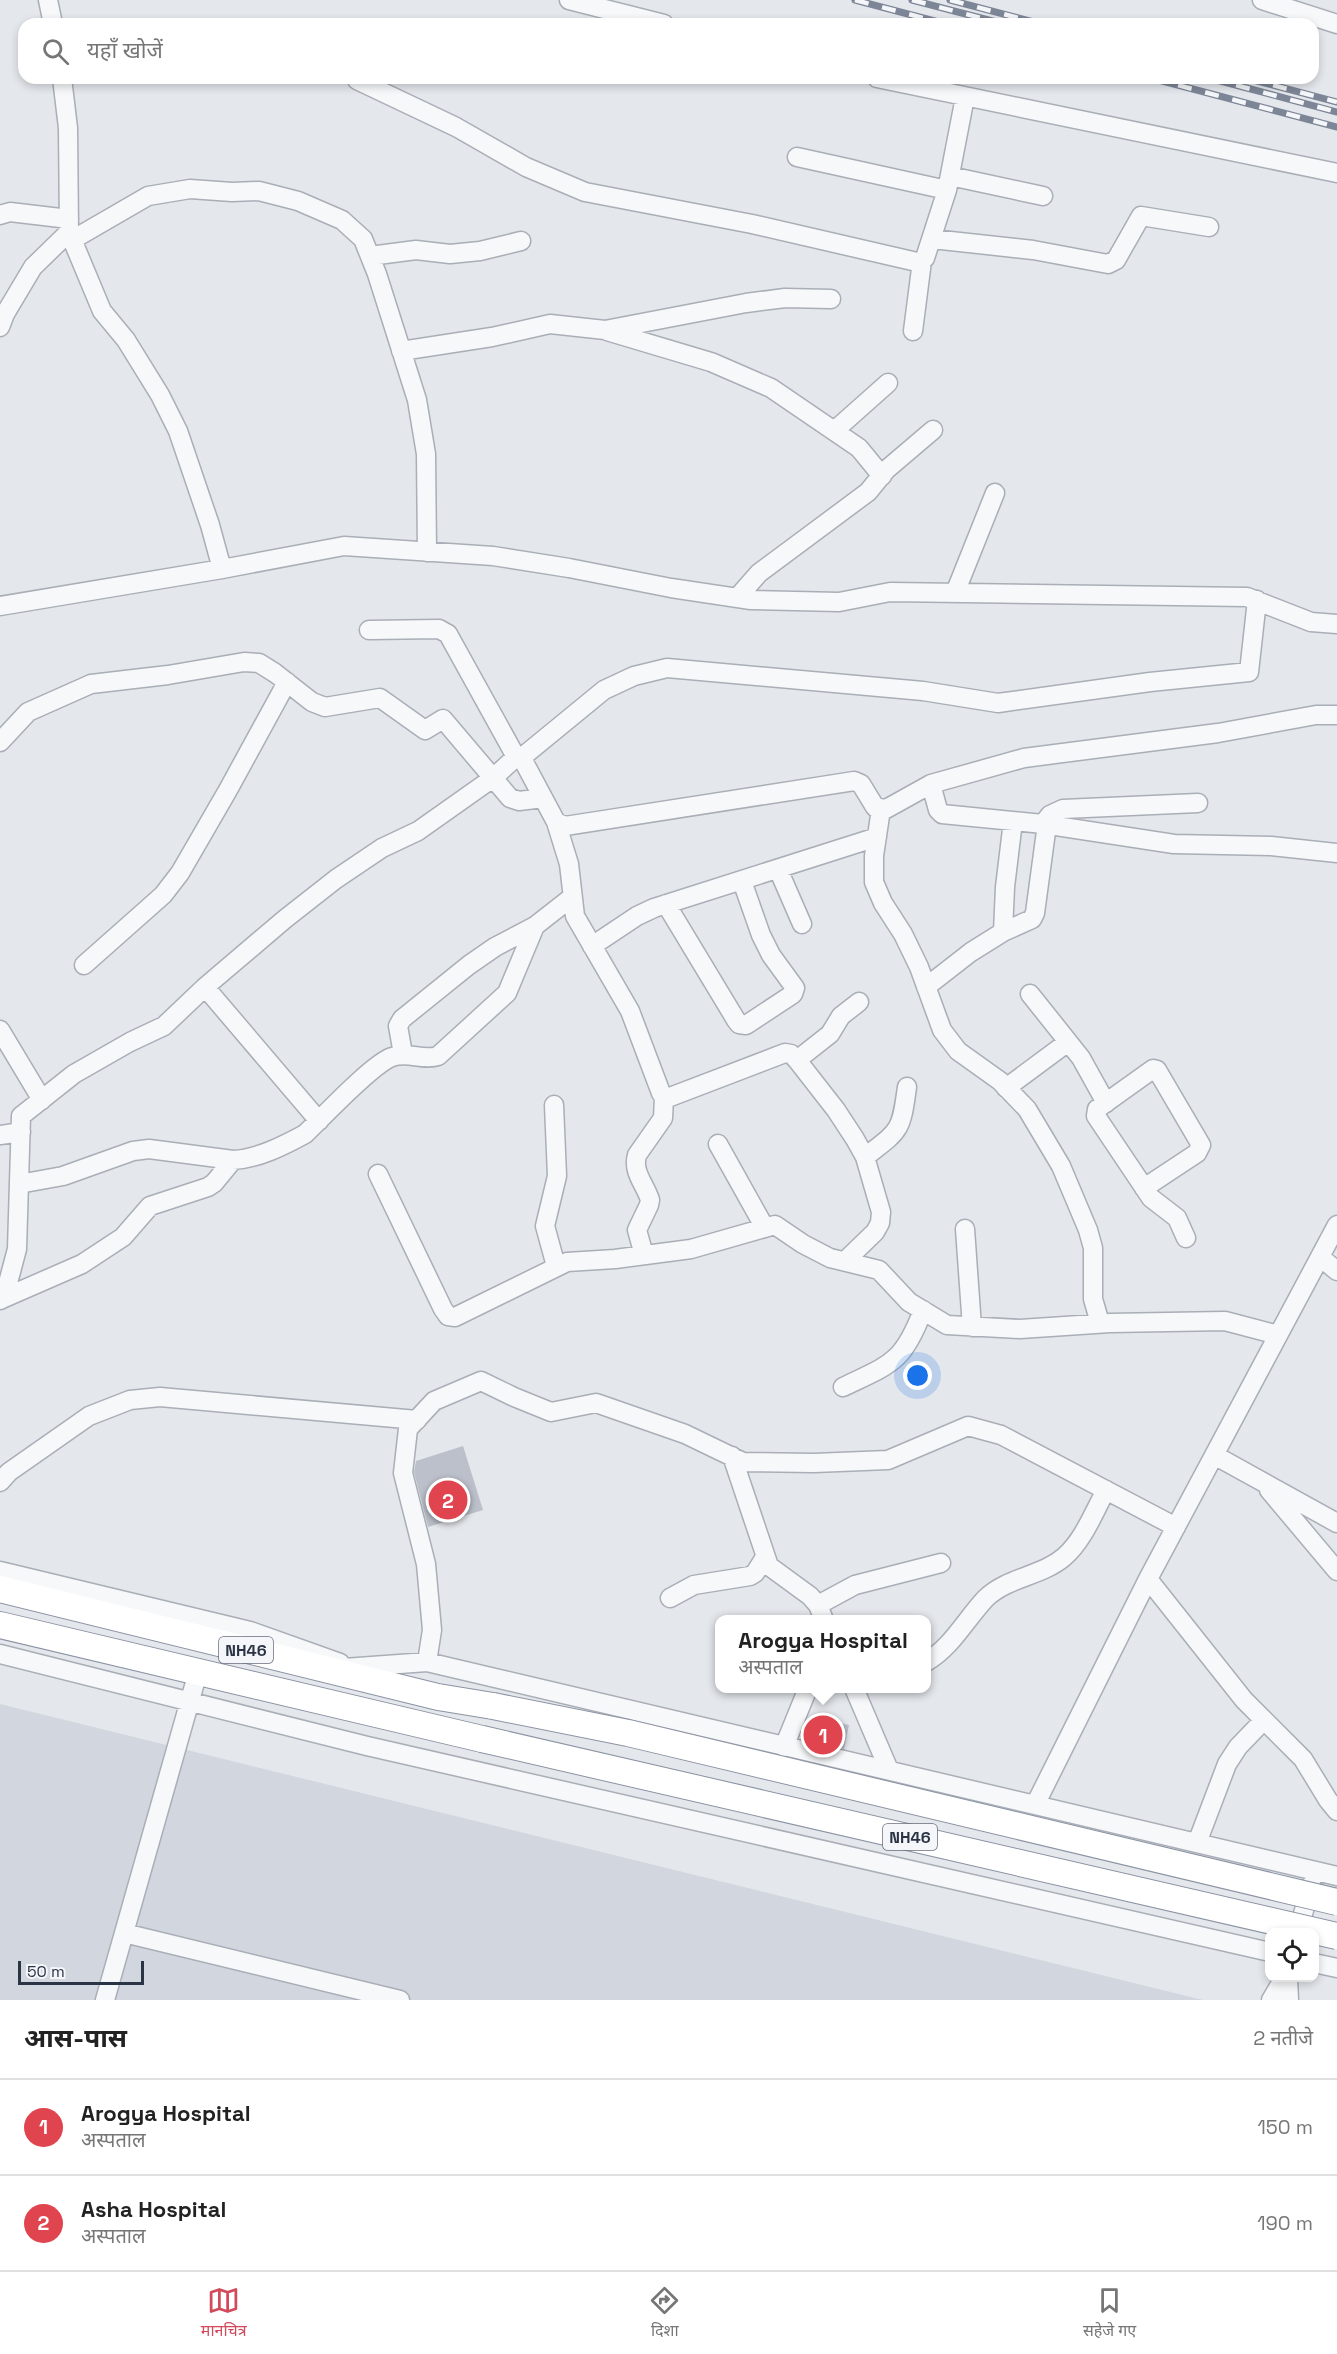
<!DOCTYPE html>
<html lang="hi">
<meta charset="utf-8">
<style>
:root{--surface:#fff;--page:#f6f6f6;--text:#222;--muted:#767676;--line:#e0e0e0;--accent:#d1495b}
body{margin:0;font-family:"Space Grotesk","Noto Sans Devanagari",sans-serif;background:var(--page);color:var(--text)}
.controls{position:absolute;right:18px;bottom:18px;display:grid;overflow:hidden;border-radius:12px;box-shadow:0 3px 9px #0003}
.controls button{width:54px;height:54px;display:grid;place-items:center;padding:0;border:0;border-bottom:2px solid var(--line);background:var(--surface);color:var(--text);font:30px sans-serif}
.scale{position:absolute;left:18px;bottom:15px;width:126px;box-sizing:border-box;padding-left:6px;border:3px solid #2b3445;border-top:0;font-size:16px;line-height:21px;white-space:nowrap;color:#2b3445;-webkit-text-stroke:4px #f4f6f9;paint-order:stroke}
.you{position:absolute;left:918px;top:1376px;width:21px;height:21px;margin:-15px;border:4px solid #fff;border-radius:50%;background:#1a73e8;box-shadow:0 0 0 9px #1a73e833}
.badge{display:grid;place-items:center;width:39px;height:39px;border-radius:50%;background:var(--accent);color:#fff;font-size:20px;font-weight:700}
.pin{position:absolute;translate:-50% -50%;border:3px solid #fff;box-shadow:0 2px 6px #0006}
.popup{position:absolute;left:715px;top:1615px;width:216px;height:78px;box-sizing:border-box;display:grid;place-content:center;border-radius:12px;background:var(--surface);filter:drop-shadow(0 2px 4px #0005);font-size:20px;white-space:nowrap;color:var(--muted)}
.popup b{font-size:22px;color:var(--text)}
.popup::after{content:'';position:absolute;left:50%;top:100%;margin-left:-12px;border:12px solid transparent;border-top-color:var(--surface)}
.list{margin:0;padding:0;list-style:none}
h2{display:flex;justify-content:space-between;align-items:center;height:78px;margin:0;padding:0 24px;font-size:26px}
h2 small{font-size:20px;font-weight:400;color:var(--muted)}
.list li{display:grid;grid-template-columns:39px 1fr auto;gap:18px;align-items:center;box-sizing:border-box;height:96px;padding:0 24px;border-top:2px solid var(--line)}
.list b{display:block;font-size:22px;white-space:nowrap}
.list p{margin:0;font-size:20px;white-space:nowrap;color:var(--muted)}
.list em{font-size:20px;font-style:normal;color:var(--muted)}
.icon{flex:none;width:33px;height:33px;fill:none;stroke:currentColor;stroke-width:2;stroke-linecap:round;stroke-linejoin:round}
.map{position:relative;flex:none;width:1337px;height:2000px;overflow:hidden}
.search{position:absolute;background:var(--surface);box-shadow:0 3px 9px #0003;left:18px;right:18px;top:18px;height:66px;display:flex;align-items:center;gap:15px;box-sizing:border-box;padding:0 21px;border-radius:18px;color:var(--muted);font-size:22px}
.sheet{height:270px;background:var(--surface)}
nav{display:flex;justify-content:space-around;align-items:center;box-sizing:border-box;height:84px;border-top:2px solid var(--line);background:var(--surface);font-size:16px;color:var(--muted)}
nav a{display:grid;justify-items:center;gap:3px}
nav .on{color:var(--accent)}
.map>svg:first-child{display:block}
.built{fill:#d2d6de}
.building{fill:#bbc0ca}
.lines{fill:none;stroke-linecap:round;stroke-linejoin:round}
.minor-casing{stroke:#a9aeb7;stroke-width:21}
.highway-casing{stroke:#8b94a3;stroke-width:28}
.minor{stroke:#f7f8fa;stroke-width:18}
.highway{stroke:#fff;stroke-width:26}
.rail-casing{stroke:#7d8696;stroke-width:7}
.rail{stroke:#f4f6f9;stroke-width:4.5;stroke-dasharray:14;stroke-linecap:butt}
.highway-bridge-casing{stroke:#8b94a3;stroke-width:28;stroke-linecap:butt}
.highway-bridge{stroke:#fff;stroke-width:26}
.labels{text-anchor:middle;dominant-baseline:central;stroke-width:5;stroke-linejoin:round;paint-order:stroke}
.shield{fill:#f4f6f9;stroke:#676e7b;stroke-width:1.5}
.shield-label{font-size:16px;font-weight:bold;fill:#2b3445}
</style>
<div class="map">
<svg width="1337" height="2000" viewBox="0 0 1337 2000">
<rect width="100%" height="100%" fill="#e4e7ec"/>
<path class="built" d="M0 1704 1203 2000H0Z"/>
<path class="building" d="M463 1446 483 1510 428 1527 414 1472 416 1461Z
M809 1717 849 1725 844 1749 805 1739Z"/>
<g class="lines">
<g class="minor-casing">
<path id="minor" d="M48 0 53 24
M569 0 664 24
M1262 0 1337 24
M877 78 1337 173
M357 80 456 127 526 167 585 192 752 224 917 262 922 261 925 258 947 190 965 97
M797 157 947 190
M950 176 1043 196
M0 215 10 212 69 219
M69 232 102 311 126 340 160 395 178 431 210 525 222 569
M932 239 1033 250 1108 264 1116 260 1141 216 1209 227
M72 240 148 196 190 189 232 192 259 191 298 201 342 220 363 239 377 274 417 400 426 454 427 552
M370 256 416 250 450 254 480 251 521 241
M0 327 5 314 33 267 69 232 68 128 62 78
M607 331 711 362 771 388 859 448 882 476
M913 331 922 261
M401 351 492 337 550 324 605 330 746 303 785 298 831 299
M834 431 888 383
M955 593 995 493
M737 598 759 573 868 492 886 470 933 430
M0 606 222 569 344 546 493 556 569 568 671 588 751 600 839 602 890 592 1247 597 1311 622 1337 624
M369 630 439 629 448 634 516 757
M0 742 28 712 91 684 168 675 244 662 259 663 275 673 312 702 325 707 380 698 425 730 443 719 510 798 519 801 543 798
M521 758 604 690 634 676 667 668 923 691 998 703 1150 682 1249 672 1257 600
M931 784 938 810 942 814 1043 824 1174 844 1271 846 1337 853
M881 809 874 856V882L883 903 903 934 919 967 942 1030 958 1051 1000 1081 1027 1109 1061 1166 1088 1230 1093 1248V1299L1100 1323
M556 822 569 864 575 916 630 1011 661 1093 664 1097H670L785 1053 791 1054 797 1060 836 1110 855 1139 865 1157 881 1212 880 1223 875 1232 845 1261
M1043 824 1050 815 1063 809 1198 803
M778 869 802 924
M666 904 736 1020 739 1024 746 1025 793 994 795 988 771 955 761 935 742 881
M1003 932 1005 887 1013 821
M592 946 637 916 654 908 877 837
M84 965 163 895 180 873 228 790 287 682
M205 987 319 1121
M926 987 971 952 1003 932 1032 919 1035 913 1047 824
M1030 994 1081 1058 1106 1103
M0 1030 42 1100
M403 1054 398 1026 402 1019 469 965 495 947 535 926
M797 1060 830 1034 841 1016 859 1002
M1006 1088 1068 1042
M554 1105 557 1176 545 1226 556 1266
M0 1135 21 1132
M718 1144 765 1228
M865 1157C900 1130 901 1132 907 1087
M378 1174 443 1309 448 1316 455 1317 567 1262 615 1259 691 1249 775 1225 803 1244 830 1258 879 1270 909 1302 947 1325 1020 1329 1110 1323 1225 1321 1278 1335
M19 1184 63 1176 133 1151 149 1149 233 1160C257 1159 283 1146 305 1134 323 1117 372 1064 392 1057 407 1051 423 1061 438 1056L507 993 535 926 572 897
M1144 1188 1197 1153 1201 1145 1157 1070 1153 1069 1097 1109 1096 1116 1151 1198 1177 1218 1186 1238
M965 1229 972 1327
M644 1255 637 1230 649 1205 650 1200C645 1184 632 1172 637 1155L663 1118 664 1097
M1320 1257 1337 1271
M4 1298 82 1264 123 1237 150 1206 208 1187 214 1183 233 1160
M0 1300 4 1298 17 1249 21 1116 74 1074 130 1042 164 1026 205 987 285 919 336 879 382 848 418 831 493 778 516 757 521 758 525 764 556 822 565 826 854 781 861 784 875 807 886 809 931 784 1024 758 1218 733 1316 715H1337
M843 1387C891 1364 903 1363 923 1310
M1214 1455 1337 1523
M732 1456 769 1566 810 1596 818 1605 824 1620
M0 1482 9 1472 89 1416 130 1400 160 1397 417 1420
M1269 1490 1337 1571
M0 1571 250 1631 340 1663
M1148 1579 1244 1700 1303 1759 1328 1800 1337 1811
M670 1598 694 1585 750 1576 755 1573 765 1557
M818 1605 855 1585 941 1563
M0 1654 367 1746 1270 1952
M427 1662 432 1630 426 1564 403 1473 408 1429 434 1401 481 1381 514 1397 551 1412 596 1403 685 1434 743 1462 814 1463 888 1460 968 1426 1001 1435 1176 1527
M926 1662C952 1647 966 1619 986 1598 1008 1577 1042 1576 1064 1557 1083 1541 1094 1512 1106 1490
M344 1668 427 1662 1337 1876
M854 1688 889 1770
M784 1747 808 1688
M1035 1805 1148 1579 1337 1225
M1197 1843 1227 1764 1238 1747 1264 1720
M1298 1932 1311 1885
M124 1933 400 2000
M1314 1963 1337 1968
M1288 1978 1289 2000
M105 2000 198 1672
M1271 2000 1284 1978"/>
</g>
<g class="highway-casing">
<path id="highway" d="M0 1589 438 1697 493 1706
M0 1625 482 1739"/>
</g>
<use href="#minor" class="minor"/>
<use href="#highway" class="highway"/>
<g class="rail-casing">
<path id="rail" d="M855 0 946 24
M912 0 1004 24
M950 0 1041 24
M1151 78 1337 127
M1209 78 1337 112
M1246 78 1337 102"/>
</g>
<use href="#rail" class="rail"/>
<g class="highway-bridge-casing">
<path id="highway-bridge" d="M493 1706 628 1733 1337 1902
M482 1739 1337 1936"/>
</g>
<use href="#highway-bridge" class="highway-bridge"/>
</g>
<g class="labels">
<g class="shield">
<rect x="219" y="1637" width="54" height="26" rx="4.5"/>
<rect x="883" y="1824" width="54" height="26" rx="4.5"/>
</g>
<g class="shield-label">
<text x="246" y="1650">NH46</text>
<text x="910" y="1837">NH46</text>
</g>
</g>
</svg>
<div class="controls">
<button><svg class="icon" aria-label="locate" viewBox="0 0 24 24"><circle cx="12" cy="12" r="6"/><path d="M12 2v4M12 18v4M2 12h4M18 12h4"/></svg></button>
</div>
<div class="scale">50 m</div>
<div class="you"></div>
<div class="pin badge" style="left:823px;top:1735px;background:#e0444e">1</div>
<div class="popup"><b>Arogya Hospital</b>अस्पताल</div>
<div class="pin badge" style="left:448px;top:1500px;background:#e0444e">2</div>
<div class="search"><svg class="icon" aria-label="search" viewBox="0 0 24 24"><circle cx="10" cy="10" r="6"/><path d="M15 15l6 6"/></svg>यहाँ खोजें</div>
</div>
<section class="sheet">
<h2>आस-पास<small>2 नतीजे</small></h2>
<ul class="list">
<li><span class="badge" style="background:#e0444e">1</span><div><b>Arogya Hospital</b><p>अस्पताल</p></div><em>150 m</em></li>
<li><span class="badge" style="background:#e0444e">2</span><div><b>Asha Hospital</b><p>अस्पताल</p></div><em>190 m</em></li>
</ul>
</section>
<nav>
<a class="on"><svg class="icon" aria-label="map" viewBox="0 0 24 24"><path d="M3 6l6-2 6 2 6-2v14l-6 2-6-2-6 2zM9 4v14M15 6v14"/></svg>मानचित्र</a>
<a><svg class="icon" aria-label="directions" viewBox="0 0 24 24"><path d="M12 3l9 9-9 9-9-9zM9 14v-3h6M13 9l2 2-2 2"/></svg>दिशा</a>
<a><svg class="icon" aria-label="saved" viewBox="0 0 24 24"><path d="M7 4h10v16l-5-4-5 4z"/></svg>सहेजे गए</a>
</nav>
